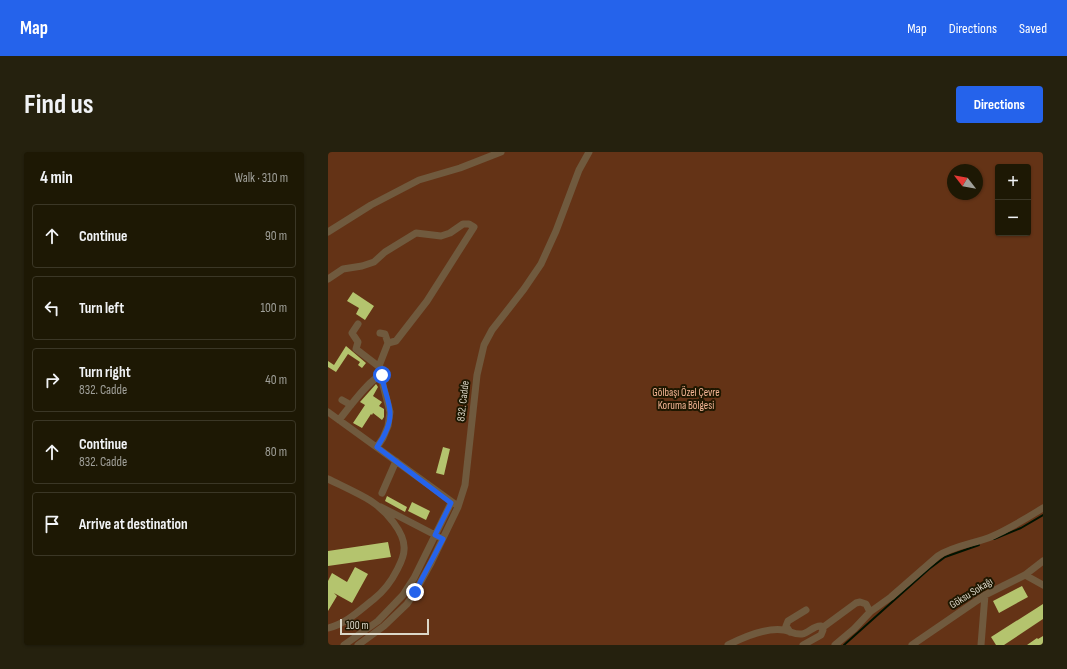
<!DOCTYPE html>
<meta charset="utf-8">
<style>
:root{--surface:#1d1804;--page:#25210e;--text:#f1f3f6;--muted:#a0a09a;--line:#3b3726;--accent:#2563eb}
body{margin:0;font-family:"Sofia Sans Condensed",sans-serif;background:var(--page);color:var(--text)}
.controls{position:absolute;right:12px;top:12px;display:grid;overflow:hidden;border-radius:4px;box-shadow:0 1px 3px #0004}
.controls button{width:36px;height:36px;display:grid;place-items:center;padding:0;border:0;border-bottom:1px solid var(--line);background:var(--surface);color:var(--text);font:20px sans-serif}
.compass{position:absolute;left:619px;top:12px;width:36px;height:36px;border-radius:50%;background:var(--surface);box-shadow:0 1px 3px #0004;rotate:301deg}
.scale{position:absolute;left:12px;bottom:10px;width:89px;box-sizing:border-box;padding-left:4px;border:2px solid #dbd7c8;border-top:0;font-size:11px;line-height:14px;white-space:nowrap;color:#dbd7c8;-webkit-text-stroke:3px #1e1700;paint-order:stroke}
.stop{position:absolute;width:12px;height:12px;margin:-9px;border:3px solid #2563eb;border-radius:50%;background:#fff}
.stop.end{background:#2563eb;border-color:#fff;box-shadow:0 1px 4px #0008}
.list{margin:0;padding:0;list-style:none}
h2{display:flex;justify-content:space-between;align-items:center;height:52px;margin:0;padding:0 16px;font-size:17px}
h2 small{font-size:13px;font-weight:400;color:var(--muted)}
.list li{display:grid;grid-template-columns:26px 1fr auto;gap:12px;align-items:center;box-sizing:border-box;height:64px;margin:0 8px 8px;padding:0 8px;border:1px solid var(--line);border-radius:4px}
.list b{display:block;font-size:15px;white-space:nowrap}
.list p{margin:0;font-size:13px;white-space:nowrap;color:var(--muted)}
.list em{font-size:13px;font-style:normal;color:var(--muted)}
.icon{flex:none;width:22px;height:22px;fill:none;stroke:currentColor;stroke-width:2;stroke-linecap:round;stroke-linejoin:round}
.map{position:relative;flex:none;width:715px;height:493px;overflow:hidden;border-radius:4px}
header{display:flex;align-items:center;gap:24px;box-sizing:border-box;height:56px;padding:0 20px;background:var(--accent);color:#fff}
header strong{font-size:19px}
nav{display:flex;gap:22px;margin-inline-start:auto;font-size:14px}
.intro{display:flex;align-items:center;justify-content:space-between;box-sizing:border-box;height:96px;padding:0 24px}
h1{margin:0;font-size:28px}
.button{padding:10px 18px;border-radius:4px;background:var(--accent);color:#fff;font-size:14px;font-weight:700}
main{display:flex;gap:24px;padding:0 24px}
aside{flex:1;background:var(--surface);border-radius:4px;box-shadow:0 1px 3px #0004}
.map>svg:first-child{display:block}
.green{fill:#643316;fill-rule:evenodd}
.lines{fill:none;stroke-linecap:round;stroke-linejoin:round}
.stream{stroke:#001300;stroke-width:2}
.building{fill:#b4c46e}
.minor{stroke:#705a3e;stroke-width:7}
.route{stroke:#2563eb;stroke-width:5}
.labels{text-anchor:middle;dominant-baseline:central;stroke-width:4;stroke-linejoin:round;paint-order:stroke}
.park-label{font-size:11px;fill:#f4b594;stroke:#1e1700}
.street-label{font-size:11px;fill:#dbd7c8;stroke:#1e1700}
</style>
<header>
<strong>Map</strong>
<nav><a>Map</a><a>Directions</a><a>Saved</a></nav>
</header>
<div class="intro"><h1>Find us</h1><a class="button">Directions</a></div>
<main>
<aside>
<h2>4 min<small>Walk · 310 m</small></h2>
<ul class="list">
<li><svg class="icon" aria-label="ahead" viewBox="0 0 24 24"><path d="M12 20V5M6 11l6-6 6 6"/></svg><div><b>Continue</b></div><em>90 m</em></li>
<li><svg class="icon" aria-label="left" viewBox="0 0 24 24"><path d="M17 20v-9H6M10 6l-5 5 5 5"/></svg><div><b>Turn left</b></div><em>100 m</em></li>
<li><svg class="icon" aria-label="right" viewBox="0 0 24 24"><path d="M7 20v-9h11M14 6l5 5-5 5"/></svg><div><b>Turn right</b><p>832. Cadde</p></div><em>40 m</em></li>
<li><svg class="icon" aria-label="ahead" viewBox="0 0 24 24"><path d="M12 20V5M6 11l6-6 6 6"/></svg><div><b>Continue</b><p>832. Cadde</p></div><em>80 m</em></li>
<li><svg class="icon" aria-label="arrive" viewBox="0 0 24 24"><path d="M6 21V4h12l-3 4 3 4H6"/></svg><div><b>Arrive at destination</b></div></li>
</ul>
</aside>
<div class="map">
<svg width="715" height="493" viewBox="0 0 715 493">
<rect width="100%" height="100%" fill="#272006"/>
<path class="green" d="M0 0H715V493H0ZM670 15H700V81H670ZM625 18H649V42H625Z"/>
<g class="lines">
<path class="stream" d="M666 387 693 376 715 363
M516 493 601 417 617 405 651 393"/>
</g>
<path class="building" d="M25 140 46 154 37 168 28 162 31 156 19 149Z
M18 194 38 211 34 216 30 213 32 210 20 202 8 220 0 215V209L6 213Z
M48 232 50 235 45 244 54 250 51 254 56 257V265L54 268 45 261 44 263 43 262 34 276 25 271 37 253 32 250Z
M115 295 122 297 116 323 108 321Z
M59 344 79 355 77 360 57 349Z
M84 350 102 359 98 368 80 359Z
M60 390 63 405 0 414V399Z
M27 415 40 422 24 451 6 441 9 444 0 459V429L4 421 19 430Z
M694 434 700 445 671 461 665 449Z
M715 452V467L676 493H668L663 485Z
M715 484V493H699L709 486 710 487Z"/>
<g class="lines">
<path class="minor" d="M0 80 43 53 91 28 132 16 173 0
M0 127 15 117 34 114 46 110 57 100 88 81 113 84 122 81 135 72H141L146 75 99 149 68 189 60 191 51 214
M30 172 24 181 30 190 28 197 54 217 55 233 62 260 60 274 55 286 49 295
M52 181 57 182 60 191
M14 248 23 253
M0 260 127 352
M11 268C20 257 42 226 54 223
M0 327C14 334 30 341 43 349 57 358 78 381 76 398 76 405 72 412 69 418 63 430 56 439 46 447 32 458 18 472 0 476
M54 341 68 309
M53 355 111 385
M697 423 715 433
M494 476 528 451 532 450 538 452 542 460
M462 480 458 474 460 469 478 458
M16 493 50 469 75 443 86 426 123 351
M30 493 56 474 79 452 87 440 103 411 130 355 137 333 149 223 156 193 164 178 196 137 213 112 228 79 251 18 261 0
M400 493C414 486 439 475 456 478 462 479 467 483 474 482 481 481 486 473 493 474L495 478 493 483 475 493
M507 493 526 477 542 460 563 445 610 404C627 393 647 392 665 384 682 376 699 366 715 356
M584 493 657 443 697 423 715 409
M653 493 657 443"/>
</g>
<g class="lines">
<path class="route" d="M54 223C55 236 61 247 62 260 63 273 56 285 49 295L123 351 107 383 115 387 87 440"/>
</g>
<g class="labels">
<g class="park-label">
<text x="358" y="240">Gölbaşı Özel Çevre<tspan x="358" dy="13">Koruma Bölgesi</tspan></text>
</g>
<g class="street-label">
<text transform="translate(135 249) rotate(-84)">832. Cadde</text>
<text transform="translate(643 441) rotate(-32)">Göksu Sokağı</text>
</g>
</g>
</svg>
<div class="controls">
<button>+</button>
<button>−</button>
</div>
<svg class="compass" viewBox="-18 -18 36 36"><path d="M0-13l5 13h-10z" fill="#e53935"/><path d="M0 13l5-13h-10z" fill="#a0a09a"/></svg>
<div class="scale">100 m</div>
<div class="stop" style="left:54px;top:223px"></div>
<div class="stop end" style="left:87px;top:440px"></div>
</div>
</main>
